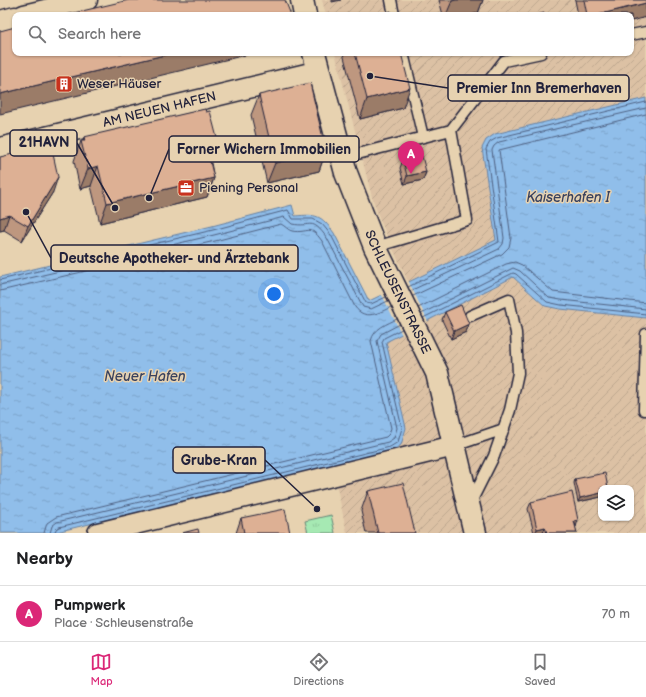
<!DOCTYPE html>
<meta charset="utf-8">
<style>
:root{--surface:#fff;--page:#f2f2f2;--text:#202124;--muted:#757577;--line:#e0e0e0;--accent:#db2777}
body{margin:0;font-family:"Balsamiq Sans",sans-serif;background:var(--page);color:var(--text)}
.controls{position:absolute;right:12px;bottom:12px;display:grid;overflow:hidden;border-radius:8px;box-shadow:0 1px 3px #0004}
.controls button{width:36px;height:36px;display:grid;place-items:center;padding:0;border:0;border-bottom:1px solid var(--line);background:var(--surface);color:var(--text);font:20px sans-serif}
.you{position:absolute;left:274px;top:294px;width:14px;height:14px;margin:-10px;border:3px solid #fff;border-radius:50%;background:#1a73e8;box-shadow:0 0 0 6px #1a73e833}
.badge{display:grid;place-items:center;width:26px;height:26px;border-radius:50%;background:var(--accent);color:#fff;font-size:13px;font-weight:700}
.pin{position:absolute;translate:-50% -33px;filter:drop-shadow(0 1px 2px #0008)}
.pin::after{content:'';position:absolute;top:21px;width:14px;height:12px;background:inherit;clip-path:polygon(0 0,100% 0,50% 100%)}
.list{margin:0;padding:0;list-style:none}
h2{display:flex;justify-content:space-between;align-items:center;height:52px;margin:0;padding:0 16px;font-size:17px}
h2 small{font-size:13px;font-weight:400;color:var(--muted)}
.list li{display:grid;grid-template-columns:26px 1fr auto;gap:12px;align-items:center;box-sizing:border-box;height:56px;padding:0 16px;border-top:1px solid var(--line)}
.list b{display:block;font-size:15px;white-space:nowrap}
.list p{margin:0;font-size:13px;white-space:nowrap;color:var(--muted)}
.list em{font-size:13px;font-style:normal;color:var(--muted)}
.icon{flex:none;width:22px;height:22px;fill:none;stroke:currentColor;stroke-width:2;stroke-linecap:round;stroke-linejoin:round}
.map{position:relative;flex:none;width:646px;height:533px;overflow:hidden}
.search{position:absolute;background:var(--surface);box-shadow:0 1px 3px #0004;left:12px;right:12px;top:12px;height:44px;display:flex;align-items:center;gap:10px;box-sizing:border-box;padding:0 14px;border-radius:8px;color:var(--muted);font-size:15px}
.sheet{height:108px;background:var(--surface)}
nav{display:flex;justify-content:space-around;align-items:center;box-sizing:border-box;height:56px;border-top:1px solid var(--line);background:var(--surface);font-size:11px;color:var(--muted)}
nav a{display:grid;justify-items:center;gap:2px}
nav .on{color:var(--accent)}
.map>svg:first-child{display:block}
.industrial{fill:url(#industrial-furrows);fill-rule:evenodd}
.park{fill:url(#park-tufts);stroke:#648677}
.water{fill:url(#water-ripples);stroke:#6480a4}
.pier{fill:#e7d2b0}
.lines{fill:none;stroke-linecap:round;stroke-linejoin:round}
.shore{stroke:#4e6081;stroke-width:1}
.lane-casing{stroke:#22223b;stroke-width:13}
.street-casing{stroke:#22223b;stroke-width:23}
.secondary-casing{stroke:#22223b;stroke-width:25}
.lane{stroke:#e7d2b0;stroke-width:10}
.street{stroke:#e7d2b0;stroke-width:20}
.secondary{stroke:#e7d2b0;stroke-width:22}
.wall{fill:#be977f;stroke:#22223b}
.shaded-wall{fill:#9b7b68;stroke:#22223b}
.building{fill:#ddb094;stroke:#22223b}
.labels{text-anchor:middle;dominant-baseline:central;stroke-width:3;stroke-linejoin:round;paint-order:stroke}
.poi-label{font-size:13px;fill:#22223b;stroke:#e7d2b0;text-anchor:start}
.street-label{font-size:13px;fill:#22223b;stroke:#e7d2b0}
.water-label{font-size:14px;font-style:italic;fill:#38415e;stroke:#e7d2b0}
.leader{fill:none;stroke:#22223b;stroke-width:1.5}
.callout-dot{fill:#22223b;stroke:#e7d2b0;stroke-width:1.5}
.callout{fill:#e7d2b0;stroke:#22223b;stroke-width:1.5}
.callout-label{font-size:14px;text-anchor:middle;font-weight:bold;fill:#22223b}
</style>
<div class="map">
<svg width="646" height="533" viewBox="0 0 646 533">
<defs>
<pattern id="industrial-furrows" width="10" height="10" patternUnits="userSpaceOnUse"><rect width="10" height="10" fill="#dcc1a4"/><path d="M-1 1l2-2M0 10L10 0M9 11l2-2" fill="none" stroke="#bca68e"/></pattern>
<pattern id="park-tufts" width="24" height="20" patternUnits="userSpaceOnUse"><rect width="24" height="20" fill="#a6e9b3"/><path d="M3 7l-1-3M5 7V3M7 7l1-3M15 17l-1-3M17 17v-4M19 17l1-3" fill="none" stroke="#8fc89b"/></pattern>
<pattern id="water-ripples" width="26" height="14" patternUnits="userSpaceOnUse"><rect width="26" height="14" fill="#90beea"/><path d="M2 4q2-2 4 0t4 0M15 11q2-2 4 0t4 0" fill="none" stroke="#7ca3ca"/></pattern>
</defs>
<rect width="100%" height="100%" fill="#e7d2b0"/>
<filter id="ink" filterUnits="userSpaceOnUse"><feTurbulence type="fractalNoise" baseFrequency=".025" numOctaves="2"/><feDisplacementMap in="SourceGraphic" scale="8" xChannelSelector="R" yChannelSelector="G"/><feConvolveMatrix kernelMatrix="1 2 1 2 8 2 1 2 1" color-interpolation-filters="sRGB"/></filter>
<g filter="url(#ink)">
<path class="industrial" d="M322 0H646V98L495 134 486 140 482 148 496 240 408 282 380 220 372 197 335 53H631V15H326Z
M513 277 545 306 560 309 646 318V533H347L332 465 384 453 401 445 406 428 386 342ZM601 488H631V518H601Z"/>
<path class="park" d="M331 515 335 533H308L305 521Z"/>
<path class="water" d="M646 98V318L560 309 545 306 513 277 386 342 406 428 401 445 392 451 52 533H0V277L212 226 292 205 295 216C317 214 321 215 334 233L369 301 496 240 482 148 486 140 495 134Z"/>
<path class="pier" d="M408 280 428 322 402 335 381 293Z"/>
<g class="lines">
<path class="shore" d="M0 280 213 230 288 210 293 219H313L322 224 331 235 366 303 371 304 386 297
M0 285 214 235 284 217 292 224C312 228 311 216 327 238L363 307 371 309 388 301
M408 287 499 242 486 149 490 142 497 138 646 102
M0 291 215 241 281 224C285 226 288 230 292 231 309 234 309 223 322 241L355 307C365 321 379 313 391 307
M410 291 499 249 503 244 504 238 492 150 494 146 499 142 646 108
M413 296 502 254 509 247 511 238 499 150 646 114
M418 308 506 264 515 262 522 265 553 292 646 303
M421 314 513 268 520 271 549 298 561 300 646 309
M423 318 513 273 516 274 547 302 561 305 646 314
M44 533 47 523 56 517 386 437 389 434 391 428 371 341C374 328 387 324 397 319
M50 533 52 526 57 522 388 442 394 438 397 428 377 341 381 334 400 324
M55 533 56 529 59 527 390 447 398 442 402 428 382 342 384 338 402 329"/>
<g class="lane-casing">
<path id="lane" d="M391 0 394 15
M631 35 646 32
M403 53 423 137
M342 158 451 130 504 61 541 53
M375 247 467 220 451 130
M470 316 509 299 516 333 518 373 510 410 494 456 470 504
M646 334 644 410H646
M454 446 504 429"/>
</g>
<g class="street-casing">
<g id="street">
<path d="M24 15 87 0"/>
<path d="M0 21 15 17"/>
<path id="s1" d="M0 148 319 71"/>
<path d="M98 533 454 446"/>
</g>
</g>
<g class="secondary-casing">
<g id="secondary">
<path d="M302 0 305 15"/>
<path id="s2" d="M314 53 346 173 375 247 437 373 475 533"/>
</g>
</g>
<use href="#lane" class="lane"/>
<use href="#street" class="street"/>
<use href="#secondary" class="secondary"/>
</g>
<path class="wall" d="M439 0H483L478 13 470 15H443Z
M575 0H646V17L631 21V15H578Z
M343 53H401L403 108 360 119Z
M259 95 326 151 319 171 267 183 251 115Z
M84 137 210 158 214 178 207 197 100 223 91 186 80 189 74 161 81 141H83Z
M0 157 53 192 22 241 4 230 0 231Z
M403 160 426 172 423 180 404 184 400 168Z
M445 312 469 324 466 332 451 339 442 320Z
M575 479 601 488V497L578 502 574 483Z
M368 491 415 533H366L361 511Z
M531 502 575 527 577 533H534L528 509Z
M241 518 290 533H236Z"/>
<path class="shaded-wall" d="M332 0H341L332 2Z
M456 0H483L478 13 470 15H446L452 1Z
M646 3V17L631 21V15H597Z
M173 53H254L0 114V94Z
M410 88 403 108 360 119 367 99Z
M217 138 210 158 205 141Z
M326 151 319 171 267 183 275 163Z
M98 166 91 186 80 189 88 169Z
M426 172 423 180 404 184 407 176Z
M58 177 53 192 22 241 28 226Z
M214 178 207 197 100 223 107 203Z
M9 215 4 230 0 231V218Z
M469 324 466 332 451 339 454 331Z
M601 493V497L578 502 580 498Z
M578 520 576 527 574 521Z
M545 527 543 533H535L537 529Z"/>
<path class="building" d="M129 0H285L291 15H65Z
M584 0H646V3L597 15H587Z
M391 11V15H376Z
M544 13V15H536Z
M15 27V53H173L0 94V31Z
M355 53H401L410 88 367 99Z
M310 83 326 151 275 163 259 95Z
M205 109 206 112 210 111 217 138 205 141 214 178 107 203 98 166 88 169 81 141H85L84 137Z
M51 145 58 177 28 226 9 215 0 218V157Z
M422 156 426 172 407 176 403 160Z
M461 305 469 324 454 331 445 312Z
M605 473 608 488H601V493L580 498 575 479Z
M403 483 415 533H378L368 491Z
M572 492 578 520 574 521 577 533H547L545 527 537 529 531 502Z
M285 509 290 533H244L241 518Z
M198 529 199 533H182Z"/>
</g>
<defs>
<g id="building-square" transform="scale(0.9)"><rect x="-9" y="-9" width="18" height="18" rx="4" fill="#c8321e" stroke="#e7d2b0"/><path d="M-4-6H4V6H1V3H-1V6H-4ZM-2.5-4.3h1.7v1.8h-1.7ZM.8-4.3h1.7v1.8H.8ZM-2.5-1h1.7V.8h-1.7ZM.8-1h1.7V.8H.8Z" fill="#fff"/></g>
<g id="office-square" transform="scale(0.9)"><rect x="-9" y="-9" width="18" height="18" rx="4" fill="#c8321e" stroke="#e7d2b0"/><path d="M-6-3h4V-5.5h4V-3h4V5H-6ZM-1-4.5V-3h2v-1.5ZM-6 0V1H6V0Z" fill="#fff"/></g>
</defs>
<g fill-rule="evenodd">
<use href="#building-square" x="64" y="84"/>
<use href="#office-square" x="186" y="188"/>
</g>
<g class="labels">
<g class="poi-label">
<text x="77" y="84">Weser Häuser</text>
<text x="199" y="188">Piening Personal</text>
</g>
<g class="street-label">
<text stroke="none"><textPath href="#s1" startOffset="164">AM NEUEN HAFEN</textPath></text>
<text stroke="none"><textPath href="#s2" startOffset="254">SCHLEUSENSTRASSE</textPath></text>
</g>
<g class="water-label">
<text x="568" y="197">Kaiserhafen I</text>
<text x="145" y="376">Neuer Hafen</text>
</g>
</g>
<path class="leader" d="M370 76L448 88M115 208L77 143M149 198L169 149M26 212L51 258M317 509L265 460"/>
<g class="callout-dot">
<circle cx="370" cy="76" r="4"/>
<circle cx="115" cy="208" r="4"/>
<circle cx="149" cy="198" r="4"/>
<circle cx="26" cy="212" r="4"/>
<circle cx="317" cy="509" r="4"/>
</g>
<g class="callout">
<rect x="448" y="75" width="181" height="26" rx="4"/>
<rect x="10" y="130" width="67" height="26" rx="4"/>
<rect x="169" y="136" width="190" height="26" rx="4"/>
<rect x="51" y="245" width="247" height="26" rx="4"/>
<rect x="173" y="447" width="92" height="26" rx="4"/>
</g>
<g class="callout-label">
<text x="539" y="93">Premier Inn Bremerhaven</text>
<text x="44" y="147">21HAVN</text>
<text x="264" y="154">Forner Wichern Immobilien</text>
<text x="174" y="263">Deutsche Apotheker- und Ärztebank</text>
<text x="219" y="465">Grube-Kran</text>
</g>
</svg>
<div class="controls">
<button><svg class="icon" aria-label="layers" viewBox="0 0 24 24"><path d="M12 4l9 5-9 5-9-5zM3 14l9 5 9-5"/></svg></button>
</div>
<div class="you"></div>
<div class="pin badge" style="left:411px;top:174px">A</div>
<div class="search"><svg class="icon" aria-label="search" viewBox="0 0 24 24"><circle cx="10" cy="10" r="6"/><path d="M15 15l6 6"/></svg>Search here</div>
</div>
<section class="sheet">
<h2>Nearby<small></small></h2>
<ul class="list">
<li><span class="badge">A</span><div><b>Pumpwerk</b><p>Place · Schleusenstraße</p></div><em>70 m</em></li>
</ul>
</section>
<nav>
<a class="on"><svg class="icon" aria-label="map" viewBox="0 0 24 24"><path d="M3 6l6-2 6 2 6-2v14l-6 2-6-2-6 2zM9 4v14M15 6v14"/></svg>Map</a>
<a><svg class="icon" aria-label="directions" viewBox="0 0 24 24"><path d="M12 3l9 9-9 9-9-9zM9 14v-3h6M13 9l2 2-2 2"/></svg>Directions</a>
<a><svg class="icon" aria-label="saved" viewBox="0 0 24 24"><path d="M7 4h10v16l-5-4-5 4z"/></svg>Saved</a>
</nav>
